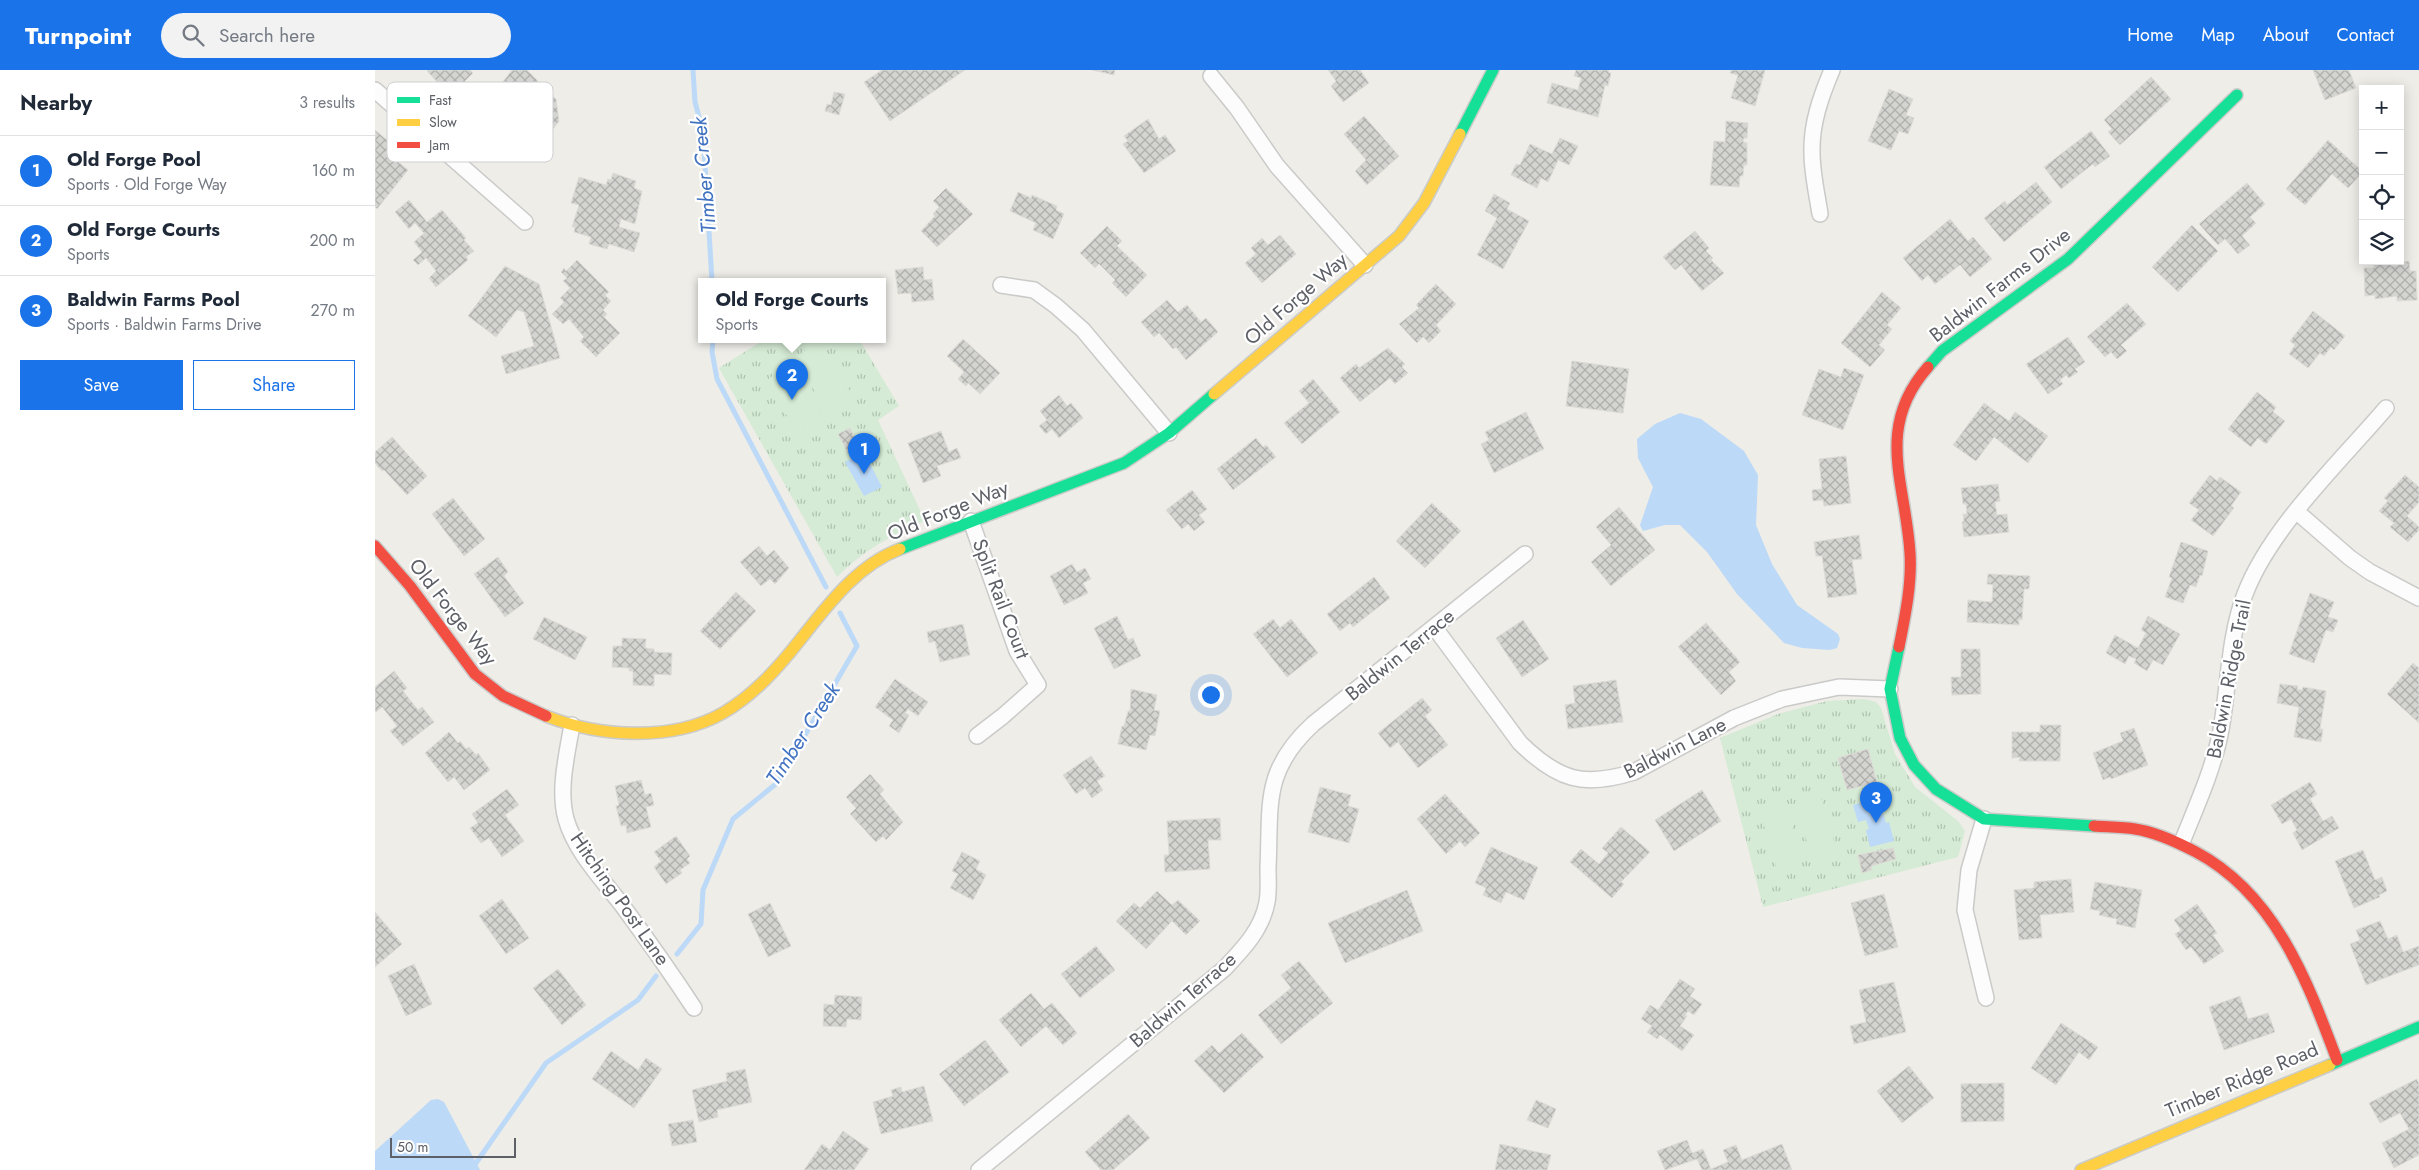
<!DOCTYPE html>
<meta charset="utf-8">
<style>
:root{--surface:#fff;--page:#f2f2f3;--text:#1f2937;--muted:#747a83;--line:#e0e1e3;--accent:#1a73e8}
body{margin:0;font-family:Jost,sans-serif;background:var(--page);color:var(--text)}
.controls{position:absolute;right:15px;top:15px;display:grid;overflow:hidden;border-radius:0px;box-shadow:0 2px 12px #0003}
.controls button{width:45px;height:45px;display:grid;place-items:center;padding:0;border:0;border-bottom:1px solid var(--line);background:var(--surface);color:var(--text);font:25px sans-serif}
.scale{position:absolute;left:15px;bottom:12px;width:126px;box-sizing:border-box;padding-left:5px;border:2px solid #5d6067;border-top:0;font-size:14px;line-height:18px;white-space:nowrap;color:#5d6067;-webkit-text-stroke:4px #fff;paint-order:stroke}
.you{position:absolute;left:835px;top:624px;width:18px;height:18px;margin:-12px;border:4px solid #fff;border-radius:50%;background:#1a73e8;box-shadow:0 0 0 8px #1a73e833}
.badge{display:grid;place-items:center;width:32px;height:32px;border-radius:50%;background:var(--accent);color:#fff;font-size:16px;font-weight:700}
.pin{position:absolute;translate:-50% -41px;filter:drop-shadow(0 1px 2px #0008)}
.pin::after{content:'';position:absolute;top:26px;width:18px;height:15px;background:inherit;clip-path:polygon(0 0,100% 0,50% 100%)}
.popup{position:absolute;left:323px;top:208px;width:188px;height:65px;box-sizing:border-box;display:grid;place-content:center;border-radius:0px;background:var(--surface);filter:drop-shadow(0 1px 4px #0005);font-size:16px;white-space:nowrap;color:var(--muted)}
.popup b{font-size:19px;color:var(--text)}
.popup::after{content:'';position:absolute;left:50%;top:100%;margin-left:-10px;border:10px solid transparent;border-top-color:var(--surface)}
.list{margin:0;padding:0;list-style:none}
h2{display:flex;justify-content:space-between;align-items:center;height:65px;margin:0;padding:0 20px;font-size:21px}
h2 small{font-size:16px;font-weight:400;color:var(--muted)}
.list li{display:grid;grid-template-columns:32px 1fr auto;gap:15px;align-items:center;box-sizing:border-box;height:70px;padding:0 20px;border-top:1px solid var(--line)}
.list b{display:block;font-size:19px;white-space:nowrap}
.list p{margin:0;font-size:16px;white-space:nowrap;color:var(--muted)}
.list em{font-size:16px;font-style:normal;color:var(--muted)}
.actions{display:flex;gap:10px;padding:15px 20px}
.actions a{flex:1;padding:11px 0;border:1px solid var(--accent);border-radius:0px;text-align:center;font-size:18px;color:var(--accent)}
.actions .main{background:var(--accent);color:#fff}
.icon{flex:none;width:28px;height:28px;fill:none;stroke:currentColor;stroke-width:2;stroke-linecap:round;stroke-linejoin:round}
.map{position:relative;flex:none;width:2044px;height:1100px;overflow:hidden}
header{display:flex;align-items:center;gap:30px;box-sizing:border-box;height:70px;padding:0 25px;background:var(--accent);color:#fff}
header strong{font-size:24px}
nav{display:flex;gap:28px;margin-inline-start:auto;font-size:18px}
.search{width:350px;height:45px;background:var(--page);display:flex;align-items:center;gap:12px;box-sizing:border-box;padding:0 18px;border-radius:28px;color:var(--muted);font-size:19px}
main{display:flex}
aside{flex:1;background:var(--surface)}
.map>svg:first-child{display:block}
.park{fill:url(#park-tufts)}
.pitch{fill:#d5ebd5}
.water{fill:#bcd9f8}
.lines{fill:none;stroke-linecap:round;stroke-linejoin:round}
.stream{stroke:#bcd9f8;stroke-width:5}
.building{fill:url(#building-cross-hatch);stroke:#dedcd7}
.street-casing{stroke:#cacac9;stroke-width:18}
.fast-casing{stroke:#cacbca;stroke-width:14}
.slow-casing{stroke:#cacbca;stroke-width:14}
.jam-casing{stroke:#cacbca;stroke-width:14}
.street{stroke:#fcfcfc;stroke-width:15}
.fast{stroke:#16e098;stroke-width:11}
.slow{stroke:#ffcf43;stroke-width:11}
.jam{stroke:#f24e42;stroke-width:11}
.labels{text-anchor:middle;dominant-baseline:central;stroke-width:4.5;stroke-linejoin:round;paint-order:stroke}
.street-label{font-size:20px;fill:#5d6067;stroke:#fff}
.water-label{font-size:21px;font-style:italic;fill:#4072c1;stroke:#fff}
.key{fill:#fff;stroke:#cecfd1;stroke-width:1}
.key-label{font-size:14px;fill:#5d6067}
</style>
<header>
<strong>Turnpoint</strong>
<div class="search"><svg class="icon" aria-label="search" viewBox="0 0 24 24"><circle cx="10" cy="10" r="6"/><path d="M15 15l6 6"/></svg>Search here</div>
<nav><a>Home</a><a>Map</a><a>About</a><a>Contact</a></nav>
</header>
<main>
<aside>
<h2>Nearby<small>3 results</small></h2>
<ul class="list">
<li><span class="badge">1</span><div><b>Old Forge Pool</b><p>Sports · Old Forge Way</p></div><em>160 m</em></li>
<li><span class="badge">2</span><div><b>Old Forge Courts</b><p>Sports</p></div><em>200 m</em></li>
<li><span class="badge">3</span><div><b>Baldwin Farms Pool</b><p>Sports · Baldwin Farms Drive</p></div><em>270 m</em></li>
</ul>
<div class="actions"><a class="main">Save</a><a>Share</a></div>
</aside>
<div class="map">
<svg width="2044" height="1100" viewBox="0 0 2044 1100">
<defs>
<pattern id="park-tufts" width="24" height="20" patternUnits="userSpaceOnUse" patternTransform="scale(1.25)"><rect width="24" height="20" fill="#d5ebd5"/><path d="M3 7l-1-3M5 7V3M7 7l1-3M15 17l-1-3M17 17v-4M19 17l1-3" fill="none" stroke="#b0c2b1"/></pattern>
<pattern id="building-cross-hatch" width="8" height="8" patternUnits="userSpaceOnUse" patternTransform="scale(1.25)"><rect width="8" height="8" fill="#d4d4d1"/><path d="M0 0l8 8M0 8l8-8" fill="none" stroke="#afafad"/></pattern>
</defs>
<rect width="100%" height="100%" fill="#eeede8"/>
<path class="park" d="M390 269H484L524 336 503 350 550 451C517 465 487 481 462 507L344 298Z
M1489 629 1501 632 1506 638 1520 684 1540 717 1583 751 1590 761 1583 787 1388 837 1345 668 1403 644 1452 631Z"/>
<path class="pitch" d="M438 274 476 322 454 339 416 291Z
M409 297 447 345 425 362 387 314Z
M1445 724 1462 781 1437 789 1420 732Z
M1411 734 1428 792 1402 799 1385 742Z"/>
<path class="water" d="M1305 343 1326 349 1369 381 1383 405 1381 455 1397 494 1422 535 1463 564 1465 569 1462 578 1455 580 1427 578 1409 573 1362 524 1332 482 1305 455H1290L1268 461 1265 455 1278 417 1263 388 1262 369 1280 354Z
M489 382 507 417 489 426 470 392Z
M1504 728 1511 753 1514 752 1519 771 1495 777 1491 760 1494 759 1491 750 1483 752 1478 735Z
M63 1029 69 1032 105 1100H0V1081L56 1030Z"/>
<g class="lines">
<path class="stream" d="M318 0 320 32 328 62 337 211
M338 269 337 282 342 309 451 517
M302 884 326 854 328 820 358 749 402 713 482 576 465 543
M101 1093 171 993 263 930 281 906"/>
</g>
<path class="building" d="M54 0H95L98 3 90 11 100 23 86 37 52 1Z
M137 0H152L163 11 161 14 181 29 184 51 172 67 170 66 164 74 155 67 137 91 121 79 132 65 109 47 130 21 124 17Z
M507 0H590L515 51 489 12Z
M717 0H740L739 5Z
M953 0H985L994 13 968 32 956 16 961 11Z
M1201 0H1234L1233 2 1236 3 1233 16 1230 15 1223 47 1172 33 1177 13 1203 20 1206 8 1199 6Z
M1356 0H1390L1380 36 1356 28 1363 5 1355 3Z
M1938 0H1974L1981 18 1950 30Z
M1776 7 1796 29 1745 75 1733 62 1737 59 1729 50Z
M1514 19 1538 29 1531 45 1539 48 1533 64 1524 61 1516 80 1493 71Z
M459 22 470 24 464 45 450 41 452 34 456 35Z
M989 46 1024 86 992 115 980 101 991 90 969 64Z
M773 49 784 69 790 65 801 81 769 103 748 74 753 71 749 66Z
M1351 51 1373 53 1372 68H1369L1368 72 1372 73V95H1369L1368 106H1365L1364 117 1335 115 1339 71 1350 72Z
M0 60 17 74 11 82 33 100 2 139 0 137Z
M1716 61 1735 86 1720 97 1718 94 1686 119 1669 97Z
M1185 68 1203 76 1194 95 1183 90 1173 112 1166 108 1162 118 1136 105 1141 94 1145 95 1155 74 1177 84Z
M1953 70 1988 102 1973 118 1957 104 1930 135 1911 119Z
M238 103 261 111 259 118 267 121 260 154 246 149 244 157 265 163 259 182 234 174 232 179 214 174 216 167 199 162 200 157H197L204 135 196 133 204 107 231 115 233 109 236 110Z
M1661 112 1677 132 1629 172 1609 148 1630 131 1632 135Z
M1872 113 1890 134 1875 147 1881 153 1867 166 1875 175 1863 184 1850 169 1843 175 1824 154Z
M571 118 598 144 562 177 546 161 560 146 558 144 564 137 558 131Z
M643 122 656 128 657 125 682 136 681 140 689 144 678 169 658 160 661 153 635 141Z
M1119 124 1135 133 1132 139 1154 151 1128 199 1102 185 1122 148 1110 141Z
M34 130 52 152 67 140 91 168 89 170 99 181 91 187 93 190 61 217 54 208 61 201 51 188 43 195 38 190 47 182 39 172 49 163 40 153 34 159 20 142Z
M1575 149 1593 171 1598 167 1617 189 1595 207 1585 195 1560 214 1553 205 1547 211 1528 188Z
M1817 155 1843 181 1803 222 1777 197Z
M732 156 747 171 742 176 772 205 751 227 737 213 740 210 724 194 720 198 705 183Z
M1320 161 1334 178 1331 181 1338 188 1336 190 1349 203 1327 221 1306 195 1300 200 1288 187Z
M905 165 921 184 887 213 870 193 881 184 876 178 887 168 893 175Z
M202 190 234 222 230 225 236 231 228 240 232 244 229 247 245 263 221 287 205 271 209 267 194 249 188 254 177 244 189 232 185 228 195 218 188 211 192 208 186 202 189 198 191 201Z
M2016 191V196H2023L2022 192 2034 191 2035 201H2041L2042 230 2022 231V226L2000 229V225L1990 226 1989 198H1999V192Z
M130 196 164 214 185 288 131 304 126 286 159 276 149 242 142 240 121 267 93 246Z
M548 197 549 210 557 209 559 230 537 232 536 223 523 224 520 200Z
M1061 214 1081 234 1061 255 1066 261 1054 273 1048 267 1042 273 1024 254 1044 238 1041 235Z
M1507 222 1526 238 1512 255 1517 259 1504 275 1510 280 1495 297 1466 273Z
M792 230 803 242 812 235 826 252 831 248 843 262 811 290 801 277 798 279 784 263 779 267 766 252Z
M1752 233 1771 254 1746 275 1752 281 1742 289 1736 282 1730 287 1712 267Z
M1938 241 1970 266 1959 280 1956 277 1949 286 1945 283 1933 298 1914 284 1920 275 1915 271Z
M1693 267 1710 292 1700 299 1703 302 1694 308 1691 305 1685 310 1688 314 1673 324 1651 294Z
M588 269 625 303 605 324 593 313 591 316 583 309 589 302 572 286Z
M1013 278 1030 294 1027 297 1033 303 1020 314 1015 308 985 332 965 308 981 294 984 298Z
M1197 291 1254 299 1248 343 1191 336Z
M1469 298 1489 305 1468 360 1427 345 1444 299 1466 307Z
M938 309 965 342 927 374 909 353 934 333 924 321Z
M1882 322 1901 337 1898 342 1910 351 1891 374 1883 368 1876 377 1853 359Z
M684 325 692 336 696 333 708 348 684 368 677 359 671 364 664 356 672 350 665 341Z
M1609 333 1634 351 1640 342 1673 366 1653 393 1619 367 1601 391 1578 375Z
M1151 342 1169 379 1119 403 1106 374 1114 370 1110 362Z
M475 358 484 377 473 383 463 364Z
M566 361 574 382 582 378 586 388 562 396 566 406 548 413 533 373Z
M17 367 52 406 32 425 9 400 7 401 0 393V382Z
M881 368 888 377 891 375 901 387 858 420 842 399Z
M1471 386 1476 433 1449 436 1448 430 1438 431 1437 420 1447 419 1444 389Z
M1835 405 1842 411 1845 407 1866 422 1856 436 1859 438 1838 466 1816 450 1824 440 1814 433Z
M2030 405 2044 417V432L2032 446 2044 457V460L2033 472 2015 457 2019 453 2004 441 2013 431 2009 428Z
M1623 414 1625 431 1620 432 1622 445 1632 444 1634 462 1589 467 1587 452 1589 451 1588 444H1592L1591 434H1588L1586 418Z
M817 420 832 439 824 445 830 452 819 461 813 454 807 459 791 440Z
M78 428 110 469 89 486 57 444Z
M1057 433 1086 461 1050 498 1021 471Z
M1244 437 1280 480 1236 516 1216 492 1236 475 1221 457Z
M1484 465 1487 489 1477 490 1482 524 1453 528 1447 486H1441L1439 472Z
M1806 472 1833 481 1827 506 1825 505 1821 517 1815 515 1808 533 1790 527 1797 508 1794 507Z
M384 476 392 486 399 480 414 498 400 514 395 509 386 516 365 492Z
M123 487 133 502 129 506 149 533 130 547 99 504Z
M697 494 702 502 710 498 716 509 708 513 713 523 689 535 675 506Z
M1613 504 1655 506 1654 519H1649L1647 550 1644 549V555L1592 552 1593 530 1617 532 1618 515 1612 514Z
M999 507 1015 528 978 557 975 553 965 561 952 544Z
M361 522 381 541 345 579 325 561Z
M1935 523 1959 532 1953 547 1963 550 1958 562 1951 560 1939 593 1914 584Z
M742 546 753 570 758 568 766 586 739 599 719 558Z
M1773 546 1805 564 1788 595 1778 590 1772 601 1759 593 1761 589 1754 586 1750 594 1731 583 1740 565 1763 578 1771 563 1766 560Z
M169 547 212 567 200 590 158 569Z
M898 549 905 558 916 549 943 583 912 607 878 564Z
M1148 550 1174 589 1147 607 1121 568Z
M1331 553 1365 592 1354 602 1361 611 1346 625 1303 577Z
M588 554 595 585 565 592 560 571 554 573 552 562Z
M247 568 271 569 270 578 279 579V582L297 583 296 605 279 604V616L258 615V601H254V598L237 597 238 576H247Z
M1586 579H1605L1606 624 1577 625 1576 607H1586Z
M2038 593 2044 598V653L2012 624Z
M19 601 32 618 28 621 43 640 47 637 59 652 28 676 15 661 22 656 7 637 1 642 0 640V617Z
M520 609 553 632 543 646 533 639 530 643 534 645 524 663 514 656 518 650 500 637Z
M1241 610 1248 652 1193 659 1190 635 1200 633 1198 616Z
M1905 614 1923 616 1922 619 1927 620 1928 617 1951 621 1945 659H1948L1946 672 1919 667 1924 637 1902 633Z
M756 619 782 625 779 640 785 641 780 666 775 665 771 680 743 674 747 656H749L753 641H755Z
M1047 628 1057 640 1050 646 1073 675 1043 698 1023 672 1015 678 1003 663Z
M1665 655H1686L1685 691H1644L1645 687 1637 688V662H1665Z
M1759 658 1773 695 1736 709 1735 707 1728 710 1718 683 1748 671 1745 663Z
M74 662 83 673 85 671 91 679 94 677 101 685 103 683 115 700 89 720 79 707 73 712 50 683Z
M1493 679 1502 712 1472 720 1463 688Z
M716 686 730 706 722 711 728 720 717 728 710 718 701 724 688 705Z
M495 704 509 720 505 724 528 752 511 770 508 766 501 772 475 744 481 738 471 727Z
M266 710 270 725 276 723 279 735 271 737 276 757 252 763 251 755 246 756 241 736 244 735 240 716Z
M1935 712 1942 724 1935 729 1948 751 1957 746 1964 758 1927 780 1918 763 1922 760 1916 749 1907 754 1896 735Z
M945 717 976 725 973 736 984 739 974 773 933 762Z
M132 719 144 735 130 745 149 771 127 787 114 768 106 773 95 758 103 753 97 744Z
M1327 720 1346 751 1299 781 1280 750Z
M1070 724 1105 763 1090 777 1085 771 1071 784 1042 749Z
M845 748 846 770H833L835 799 790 802 789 785H794L792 751Z
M1246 757 1275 782 1246 812 1249 814 1237 828 1195 792 1206 779 1224 794 1233 783 1227 778Z
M301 766 315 786 312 789 315 793 305 800 307 803 291 814 279 797 286 791 279 782Z
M1116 777 1163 797 1149 830 1131 822 1126 833 1108 825 1111 818 1100 813Z
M1518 778 1521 789 1496 796 1497 800 1487 803 1483 785Z
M1988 780 2000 810 2007 807 2012 821 2004 825 2005 827 1979 838 1960 791Z
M587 782 605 791 601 799 611 805 598 830 575 818 583 804 577 801Z
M1696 809 1699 842 1665 845 1667 868 1644 870 1639 820 1659 818V812Z
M1720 812 1767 820 1760 858 1741 854 1742 849 1724 845 1725 841 1715 839Z
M1032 820 1048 861 970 893 953 853Z
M782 821 797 835 803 830 825 851 811 865 797 851 771 879 741 851 759 833 765 838Z
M1509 824 1523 877 1490 886 1476 833Z
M127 829 154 868 131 884 104 846Z
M395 833 416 876 393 887 373 844Z
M1822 834 1842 863 1838 865 1849 881 1829 894 1816 877 1811 880 1800 864 1806 860 1799 850Z
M0 842 27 874 0 897Z
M2005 851 2013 869 2022 865 2028 882 2044 876V895L1991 915 1975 874 1985 870 1981 860Z
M721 876 740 900 705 928 686 904Z
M924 891 958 933 906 974 883 945 916 918 906 905Z
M39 894 57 934 31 946 13 906Z
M183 899 211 935 187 955 158 918Z
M1305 909 1320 919 1315 926 1327 934 1319 945 1313 941 1310 945 1312 946 1305 956 1319 965 1307 981 1285 965 1282 969 1272 962 1277 956 1266 949 1275 935 1283 940Z
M1519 912 1531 962 1479 974 1475 956 1491 952 1484 920Z
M656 923 669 939 677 933 702 963 688 975 671 956 646 977 624 950Z
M460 925 487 927 486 950 472 949 471 957 448 956 449 934 459 935Z
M1865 926 1873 949 1893 943 1900 962 1849 980 1834 937Z
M1686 953 1723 977 1714 990 1704 982 1681 1015 1656 998Z
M867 963 889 987 849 1023 819 991 837 975 844 983Z
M610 970 634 1002 589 1036 564 1004Z
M236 981 263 1000 271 988 287 999 259 1038 217 1009Z
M1534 996 1559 1028 1527 1053 1502 1021Z
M370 999 377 1032 342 1040 343 1047 324 1052 317 1020 352 1011 351 1003Z
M2042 1009 2044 1014V1085L2019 1098 2007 1073 2034 1059 2025 1043 2005 1053 1994 1033Z
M1629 1013V1051L1586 1052V1014Z
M549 1016 558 1051 506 1064 498 1032 518 1026 516 1020 526 1017 527 1022Z
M1161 1030 1181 1039 1173 1058 1152 1050Z
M753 1044 775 1068 738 1100H726L710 1082Z
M318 1050 322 1072 297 1076 293 1054Z
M468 1061 494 1079 479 1100H429L447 1074 455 1080Z
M1312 1070 1317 1083 1328 1079 1336 1099 1353 1092 1348 1080 1361 1075 1367 1090 1407 1074 1417 1100H1327L1322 1089 1290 1100 1282 1081Z
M1125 1074 1176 1085 1172 1100H1120Z"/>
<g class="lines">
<g class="street-casing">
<path id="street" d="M836 6 862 38 902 96 990 195
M0 20 150 152
M1445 144C1442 124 1437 103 1437 83 1436 54 1446 26 1457 0
M626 215 659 220 681 236 708 260 794 363
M1921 441 1975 488 1995 502 2044 528
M596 451 642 581 663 615 628 646 602 666
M1060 558 1145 673C1183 710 1208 718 1259 702L1359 648 1407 629 1464 617 1515 619
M197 655C192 684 183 720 191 749 200 781 227 809 247 835 272 869 296 903 319 938
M1609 749 1594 800 1590 840 1611 928
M1807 772C1821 737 1837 702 1845 665 1854 619 1853 568 1870 524 1895 458 1965 392 2011 338
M604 1100 849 899C867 880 887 860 892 832 894 822 893 809 893 798 896 735 887 701 938 654L1150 484"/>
</g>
<g class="fast-casing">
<path id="fast" d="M1085 64 1118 0
M1553 297 1567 281 1693 189 1862 25
M525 479 749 393 794 363 839 324
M1524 577 1515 619 1525 668 1539 695 1561 719 1609 749 1719 756
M1955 995 2044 957"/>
</g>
<g class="slow-casing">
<path id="slow" d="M839 324 1024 166 1049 133 1085 64
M171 646C224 667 297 672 348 643 379 625 403 598 425 570 452 536 482 495 525 479
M1706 1100 1955 995"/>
</g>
<g class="jam-casing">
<path id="jam" d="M0 476 35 516 100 604 128 626 171 646
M1524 577C1530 547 1537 514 1535 483 1531 414 1499 358 1553 297
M1719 756C1732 757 1747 757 1760 759 1781 762 1802 772 1821 782 1900 824 1932 910 1962 990"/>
</g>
<use href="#street" class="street"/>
<use href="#fast" class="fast"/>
<use href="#slow" class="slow"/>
<use href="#jam" class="jam"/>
</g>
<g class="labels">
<g class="street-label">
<text transform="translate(1625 215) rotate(-38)">Baldwin Farms Drive</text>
<text transform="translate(921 229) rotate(-41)">Old Forge Way</text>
<text transform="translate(573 441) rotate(-22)">Old Forge Way</text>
<text transform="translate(626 529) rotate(69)">Split Rail Court</text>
<text transform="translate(78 542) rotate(52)">Old Forge Way</text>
<text transform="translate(1025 585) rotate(-39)">Baldwin Terrace</text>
<text transform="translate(1854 609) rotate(-79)">Baldwin Ridge Trail</text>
<text transform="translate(1300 678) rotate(-27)">Baldwin Lane</text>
<text transform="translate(245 829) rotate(55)">Hitching Post Lane</text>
<text transform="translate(808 930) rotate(-41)">Baldwin Terrace</text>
<text transform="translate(1867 1010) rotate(-23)">Timber Ridge Road</text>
</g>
<g class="water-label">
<text transform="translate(329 105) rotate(-95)">Timber Creek</text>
<text transform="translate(428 664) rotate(-57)">Timber Creek</text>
</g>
</g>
<rect x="12" y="12" width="166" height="80" rx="8" class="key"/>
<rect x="22" y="27" width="23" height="6" fill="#16e098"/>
<rect x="22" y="49" width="23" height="7" fill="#ffcf43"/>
<rect x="22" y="72" width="23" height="6" fill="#f24e42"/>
<g class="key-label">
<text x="54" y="35">Fast</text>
<text x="54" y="57">Slow</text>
<text x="54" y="80">Jam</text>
</g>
</svg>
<div class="controls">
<button>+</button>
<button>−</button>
<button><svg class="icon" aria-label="locate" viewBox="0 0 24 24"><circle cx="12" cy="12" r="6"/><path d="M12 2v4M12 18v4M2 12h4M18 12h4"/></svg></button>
<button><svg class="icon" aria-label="layers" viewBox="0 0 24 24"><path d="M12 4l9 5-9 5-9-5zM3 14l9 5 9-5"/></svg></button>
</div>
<div class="scale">50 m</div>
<div class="you"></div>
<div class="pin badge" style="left:489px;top:404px">1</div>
<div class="pin badge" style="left:417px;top:330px">2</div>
<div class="popup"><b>Old Forge Courts</b>Sports</div>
<div class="pin badge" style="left:1501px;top:753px">3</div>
</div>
</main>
